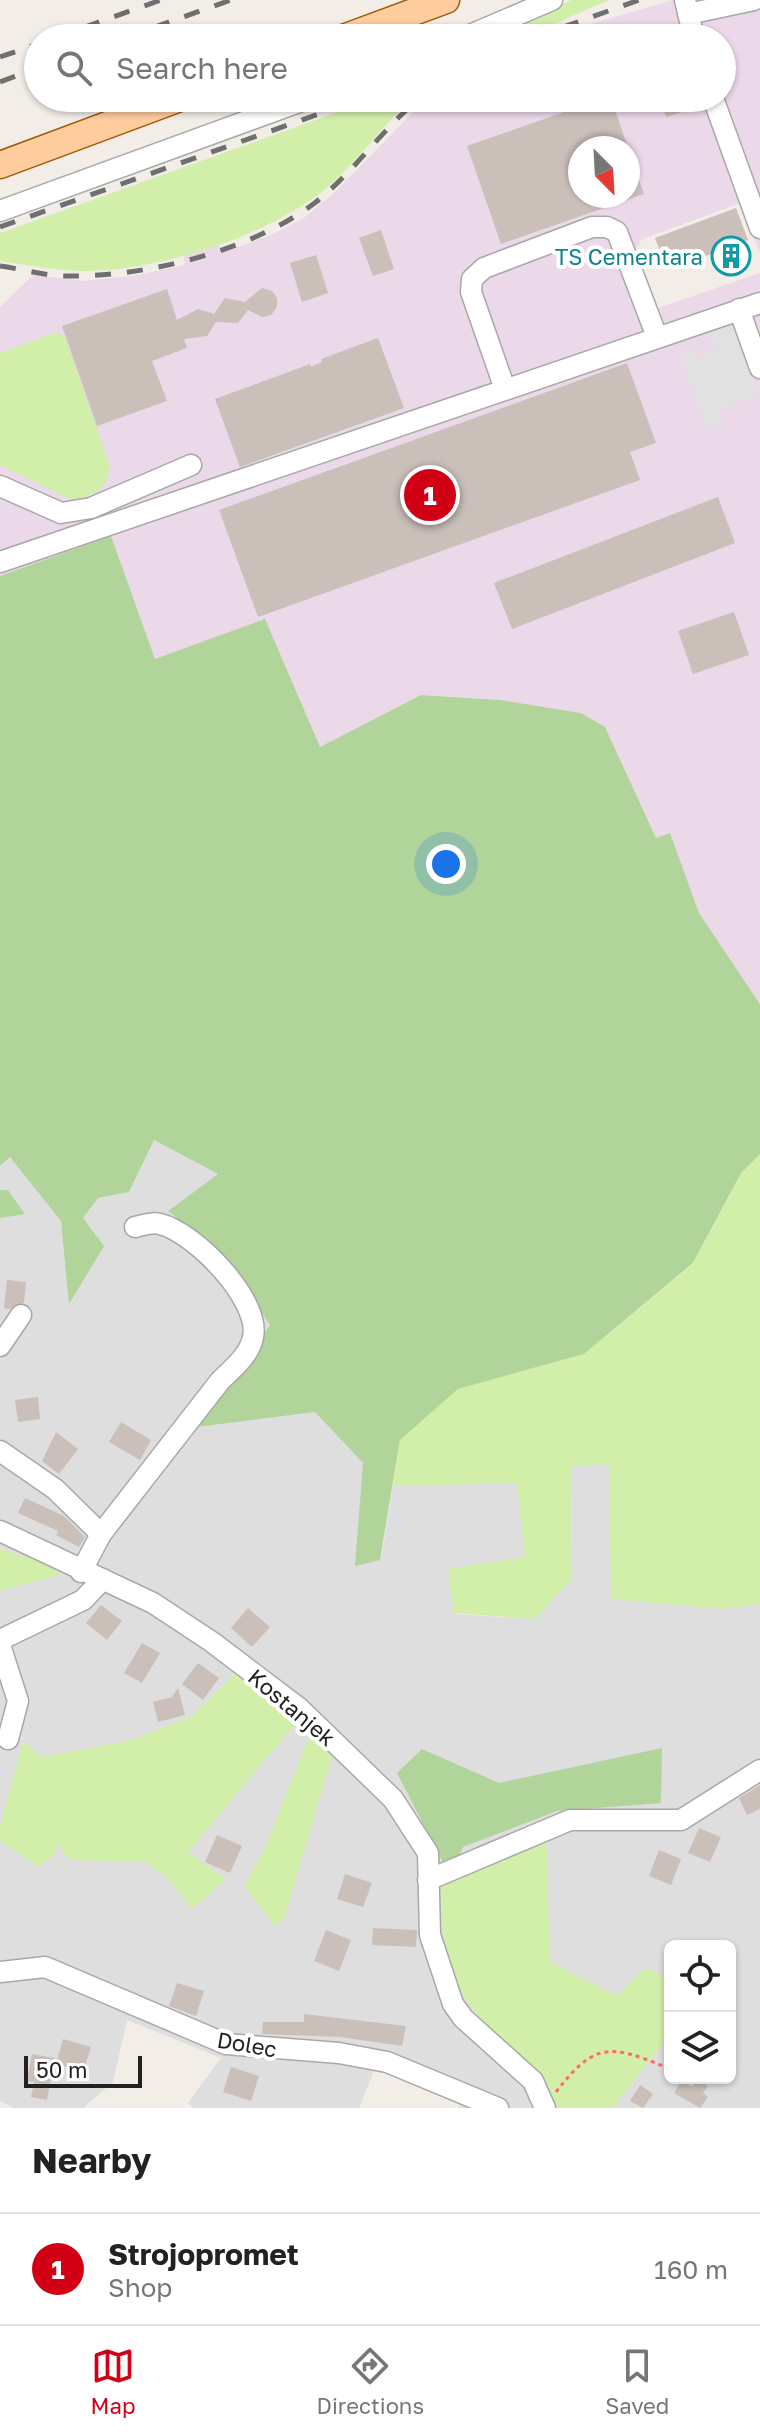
<!DOCTYPE html>
<style>
:root{--surface:#fff;--page:#f2f2f2;--text:#222;--muted:#767676;--line:#e0e0e0;--accent:#d10014}
body{margin:0;font-family:"Golos Text",sans-serif;background:var(--page);color:var(--text)}
.controls{position:absolute;right:24px;bottom:24px;display:grid;overflow:hidden;border-radius:12px;box-shadow:0 2px 6px #0004}
.controls button{width:72px;height:72px;display:grid;place-items:center;padding:0;border:0;border-bottom:2px solid var(--line);background:var(--surface);color:var(--text);font:40px sans-serif}
.compass{position:absolute;left:568px;top:136px;width:72px;height:72px;border-radius:50%;background:var(--surface);box-shadow:0 2px 6px #0004;rotate:156deg}
.scale{position:absolute;left:24px;bottom:20px;width:118px;box-sizing:border-box;padding-left:8px;border:4px solid #212121;border-top:0;font-size:22px;line-height:28px;white-space:nowrap;color:#212121;-webkit-text-stroke:6px #fff;paint-order:stroke}
.you{position:absolute;left:446px;top:864px;width:28px;height:28px;margin:-20px;border:6px solid #fff;border-radius:50%;background:#1a73e8;box-shadow:0 0 0 12px #1a73e833}
.badge{display:grid;place-items:center;width:52px;height:52px;border-radius:50%;background:var(--accent);color:#fff;font-size:26px;font-weight:700}
.pin{position:absolute;translate:-50% -50%;border:4px solid #fff;box-shadow:0 2px 8px #0006}
.list{margin:0;padding:0;list-style:none}
h2{display:flex;justify-content:space-between;align-items:center;height:104px;margin:0;padding:0 32px;font-size:34px}
h2 small{font-size:26px;font-weight:400;color:var(--muted)}
.list li{display:grid;grid-template-columns:52px 1fr auto;gap:24px;align-items:center;box-sizing:border-box;height:112px;padding:0 32px;border-top:2px solid var(--line)}
.list b{display:block;font-size:30px;white-space:nowrap}
.list p{margin:0;font-size:26px;white-space:nowrap;color:var(--muted)}
.list em{font-size:26px;font-style:normal;color:var(--muted)}
.icon{flex:none;width:44px;height:44px;fill:none;stroke:currentColor;stroke-width:2;stroke-linecap:round;stroke-linejoin:round}
.map{position:relative;flex:none;width:760px;height:2108px;overflow:hidden}
.search{position:absolute;background:var(--surface);box-shadow:0 2px 6px #0004;left:24px;right:24px;top:24px;height:88px;display:flex;align-items:center;gap:20px;box-sizing:border-box;padding:0 28px;border-radius:44px;color:var(--muted);font-size:30px}
.sheet{height:216px;background:var(--surface)}
nav{display:flex;justify-content:space-around;align-items:center;box-sizing:border-box;height:112px;border-top:2px solid var(--line);background:var(--surface);font-size:22px;color:var(--muted)}
nav a{display:grid;justify-items:center;gap:4px}
nav .on{color:var(--accent)}
.map>svg:first-child{display:block}
.residential{fill:#dfdede;fill-rule:evenodd}
.industrial{fill:#ebd8e9;fill-rule:evenodd}
.grass{fill:#d2efaa}
.forest{fill:#b0d499}
.parking{fill:#e1e1e1}
.building{fill:#cabfb9}
.lines{fill:none;stroke-linecap:round;stroke-linejoin:round}
.minor-casing{stroke:#a8a8a8;stroke-width:23}
.major-casing{stroke:#9d5a00;stroke-width:29}
.path{stroke:#ff6b6a;stroke-width:3;stroke-dasharray:4 4;stroke-linecap:butt}
.minor{stroke:#fff;stroke-width:20}
.major{stroke:#ffcc9e;stroke-width:26}
.rail{stroke:#6f6f6f;stroke-width:5;stroke-dasharray:16 16;stroke-linecap:butt}
.labels{text-anchor:middle;dominant-baseline:central;stroke-width:8;stroke-linejoin:round;paint-order:stroke}
.culture-label{font-size:22px;fill:#0d838f;stroke:#fff;text-anchor:end}
.street-label{font-size:22px;fill:#212121;stroke:#fff}
</style>
<div class="map">
<svg width="760" height="2108" viewBox="0 0 760 2108">
<rect width="100%" height="100%" fill="#f2ede7"/>
<path class="residential" d="M154 1140 218 1174 168 1211 224 1256 270 1325 198 1426 315 1412 363 1463 381 1560 393 1486 517 1482 526 1557 449 1569 455 1614 535 1619 572 1578 571 1465 609 1464 722 1609 760 1604V2108H458L461 2101 375 2068 359 2108H194L188 2103 221 2058 127 2020 113 2082 83 2108H15L0 2101V1218L24 1213 8 1190H0V1166L10 1156 61 1221 70 1303 83 1218 98 1198 129 1192ZM670 1946H730V2078H670Z"/>
<path class="industrial" d="M673 0H760V253L741 203 642 239 636 249 658 308 760 273V1004L699 913 670 834 656 838 605 727 581 713 501 700 421 695 320 747 155 659 111 537 0 576V307L33 275 84 281 138 275 185 265 183 254 218 243 221 253 271 235 304 218 336 191 427 98H722V38H543ZM580 148H628V196H580Z"/>
<path class="grass" d="M571 0H609L522 38H491Z
M377 98H413C381 126 357 163 324 190 268 236 158 271 85 271 57 271 28 265 0 261V233Z
M55 333 65 336 110 466C107 489 92 499 70 499L0 465V353Z
M760 1154V1604L722 1609 611 1599 609 1464 571 1466 572 1578 535 1619 454 1613 448 1569 525 1557 517 1483 393 1486 400 1440 458 1389 584 1354 693 1264 741 1173Z
M0 1548 26 1558 33 1555 59 1569V1575L0 1591Z
M237 1671 299 1719 188 1852 225 1879 192 1909 170 1881 146 1862 71 1860 53 1840 57 1851 39 1867 0 1841V1825L23 1741 42 1757 132 1740 192 1716Z
M310 1734 334 1750 284 1919 275 1926 244 1886 266 1846Z
M546 1834 550 1962 617 1996 645 1968 670 1979V2034L613 2108H555L548 2088 520 2057 484 2026 452 1978 434 1886Z"/>
<path class="forest" d="M111 536 155 659 265 619 320 747 421 695 501 700 581 713 605 727 656 838 670 833 699 913 760 1004V1154L741 1173 693 1263 584 1354 458 1389 400 1440 380 1560 355 1566 363 1463 315 1412 196 1427 270 1325 224 1256 168 1211 218 1174 154 1140 129 1192 98 1198 83 1218 104 1246 69 1304 61 1221 10 1157 0 1166V576Z
M0 1190H8L25 1214 0 1218Z
M662 1748 661 1803 557 1811 463 1847 450 1876 397 1773 422 1749 499 1783Z"/>
<path class="parking" d="M726 325 739 335 760 394 718 410 724 425 707 431 679 355 695 349 699 358 716 351 708 328Z"/>
<path class="building" d="M604 98H611L628 148H580V196H628L630 154 644 194 501 244 467 146Z
M659 98H691L695 108 666 117Z
M736 208 748 240 742 242 748 257 719 268 714 253 667 269 655 238Z
M381 230 394 269 373 276 359 238Z
M316 255 328 293 302 302 290 263Z
M262 288 272 291 277 298V307L271 315 262 317 248 310 238 323 216 322 207 336 184 339 187 348 152 361 167 401 97 426 62 326 167 289 177 320 198 309 214 314 225 298 245 302Z
M378 338 404 408 240 467 215 399 310 364 311 367 322 362 321 359Z
M627 363 656 443 630 452 640 480 258 617 219 510Z
M718 497 735 543 512 629 494 583Z
M734 612 749 655 693 674 678 631Z
M7 1280 26 1282 24 1303 9 1309 4 1308Z
M38 1397 40 1419 18 1422 15 1400Z
M121 1422 151 1440 140 1460 109 1442Z
M56 1432 78 1449 59 1474 42 1461Z
M25 1498 64 1516 85 1537 79 1547 56 1535 58 1531 18 1513Z
M101 1605 122 1621 107 1640 86 1623Z
M248 1608 270 1627 252 1647 231 1628Z
M142 1643 160 1653 142 1683 124 1673Z
M198 1663 219 1678 203 1700 182 1684Z
M178 1688 185 1715 158 1722 153 1702 172 1697Z
M760 1785V1809L747 1815 739 1798Z
M699 1828 721 1837 710 1862 688 1853Z
M217 1835 242 1846 230 1873 205 1862Z
M659 1850 681 1859 671 1885 649 1876Z
M345 1874 372 1883 363 1907 337 1899Z
M373 1928 417 1930 416 1947 372 1945Z
M326 1930 351 1940 339 1971 314 1961Z
M177 1983 204 1991 196 2016 169 2006Z
M304 2014 406 2026 402 2046 340 2037 262 2034 263 2022H304Z
M63 2039 91 2047 83 2072 56 2064Z
M32 2054 55 2058 47 2100 31 2097 34 2082 27 2081Z
M231 2067 259 2076 251 2101 223 2092Z
M697 2079 708 2086 703 2093 708 2097 700 2108 674 2093 682 2080 692 2087Z
M640 2085 653 2094 643 2108 630 2101Z"/>
<g class="lines">
<g class="minor-casing">
<path id="minor" d="M685 0 694 38
M688 14 754 0
M463 38 552 0
M713 98 760 228
M0 211 310 98
M739 309 760 368
M505 389 471 292 472 279 484 268 592 227H607L617 232 657 337
M0 486 61 513 91 508 191 465
M0 562 760 303
M0 1346 21 1315
M0 1451 55 1489 101 1534
M0 1531 153 1603 212 1642 299 1708 393 1799 428 1853 430 1935 453 2004 463 2018 533 2081 545 2108
M81 1572 101 1534 220 1381C232 1369 250 1355 253 1337 261 1300 194 1232 160 1224 153 1222 143 1225 135 1227
M0 1640 83 1600 103 1579
M0 1645 18 1701 8 1739
M428 1880 570 1820H681L760 1770
M0 1972 45 1967 226 2044 339 2053 387 2062 498 2108"/>
</g>
<g class="major-casing">
<path id="major" d="M343 38 446 0
M0 165 180 98"/>
</g>
<path class="path" d="M556 2092C594 2043 609 2044 663 2066L670 2063"/>
<use href="#minor" class="minor"/>
<use href="#major" class="major"/>
<path class="rail" d="M54 38 161 0
M124 38 231 0
M533 38 639 0
M0 57 38 44
M0 82 38 68
M0 227 364 98
M0 266C22 269 45 276 67 276 146 277 252 251 316 202 355 171 382 129 420 98"/>
</g>
<defs>
<g id="building-ring" transform="scale(2)"><circle r="9.5" fill="#fff" stroke="#0f9aa8" stroke-width="1.5"/><path d="M-4-6H4V6H1V3H-1V6H-4ZM-2.5-4.3h1.7v1.8h-1.7ZM.8-4.3h1.7v1.8H.8ZM-2.5-1h1.7V.8h-1.7ZM.8-1h1.7V.8H.8Z" fill="#0f9aa8"/></g>
</defs>
<g fill-rule="evenodd">
<use href="#building-ring" x="731" y="256"/>
</g>
<g class="labels">
<g class="culture-label">
<text x="703" y="256">TS Cementara</text>
</g>
<g class="street-label">
<text transform="translate(292 1707) rotate(40)">Kostanjek</text>
<text transform="translate(247 2044) rotate(10)">Dolec</text>
</g>
</g>
</svg>
<div class="controls">
<button><svg class="icon" aria-label="locate" viewBox="0 0 24 24"><circle cx="12" cy="12" r="6"/><path d="M12 2v4M12 18v4M2 12h4M18 12h4"/></svg></button>
<button><svg class="icon" aria-label="layers" viewBox="0 0 24 24"><path d="M12 4l9 5-9 5-9-5zM3 14l9 5 9-5"/></svg></button>
</div>
<svg class="compass" viewBox="-18 -18 36 36"><path d="M0-13l5 13h-10z" fill="#e53935"/><path d="M0 13l5-13h-10z" fill="#767676"/></svg>
<div class="scale">50 m</div>
<div class="you"></div>
<div class="pin badge" style="left:430px;top:495px">1</div>
<div class="search"><svg class="icon" aria-label="search" viewBox="0 0 24 24"><circle cx="10" cy="10" r="6"/><path d="M15 15l6 6"/></svg>Search here</div>
</div>
<section class="sheet">
<h2>Nearby<small></small></h2>
<ul class="list">
<li><span class="badge">1</span><div><b>Strojopromet</b><p>Shop</p></div><em>160 m</em></li>
</ul>
</section>
<nav>
<a class="on"><svg class="icon" aria-label="map" viewBox="0 0 24 24"><path d="M3 6l6-2 6 2 6-2v14l-6 2-6-2-6 2zM9 4v14M15 6v14"/></svg>Map</a>
<a><svg class="icon" aria-label="directions" viewBox="0 0 24 24"><path d="M12 3l9 9-9 9-9-9zM9 14v-3h6M13 9l2 2-2 2"/></svg>Directions</a>
<a><svg class="icon" aria-label="saved" viewBox="0 0 24 24"><path d="M7 4h10v16l-5-4-5 4z"/></svg>Saved</a>
</nav>
